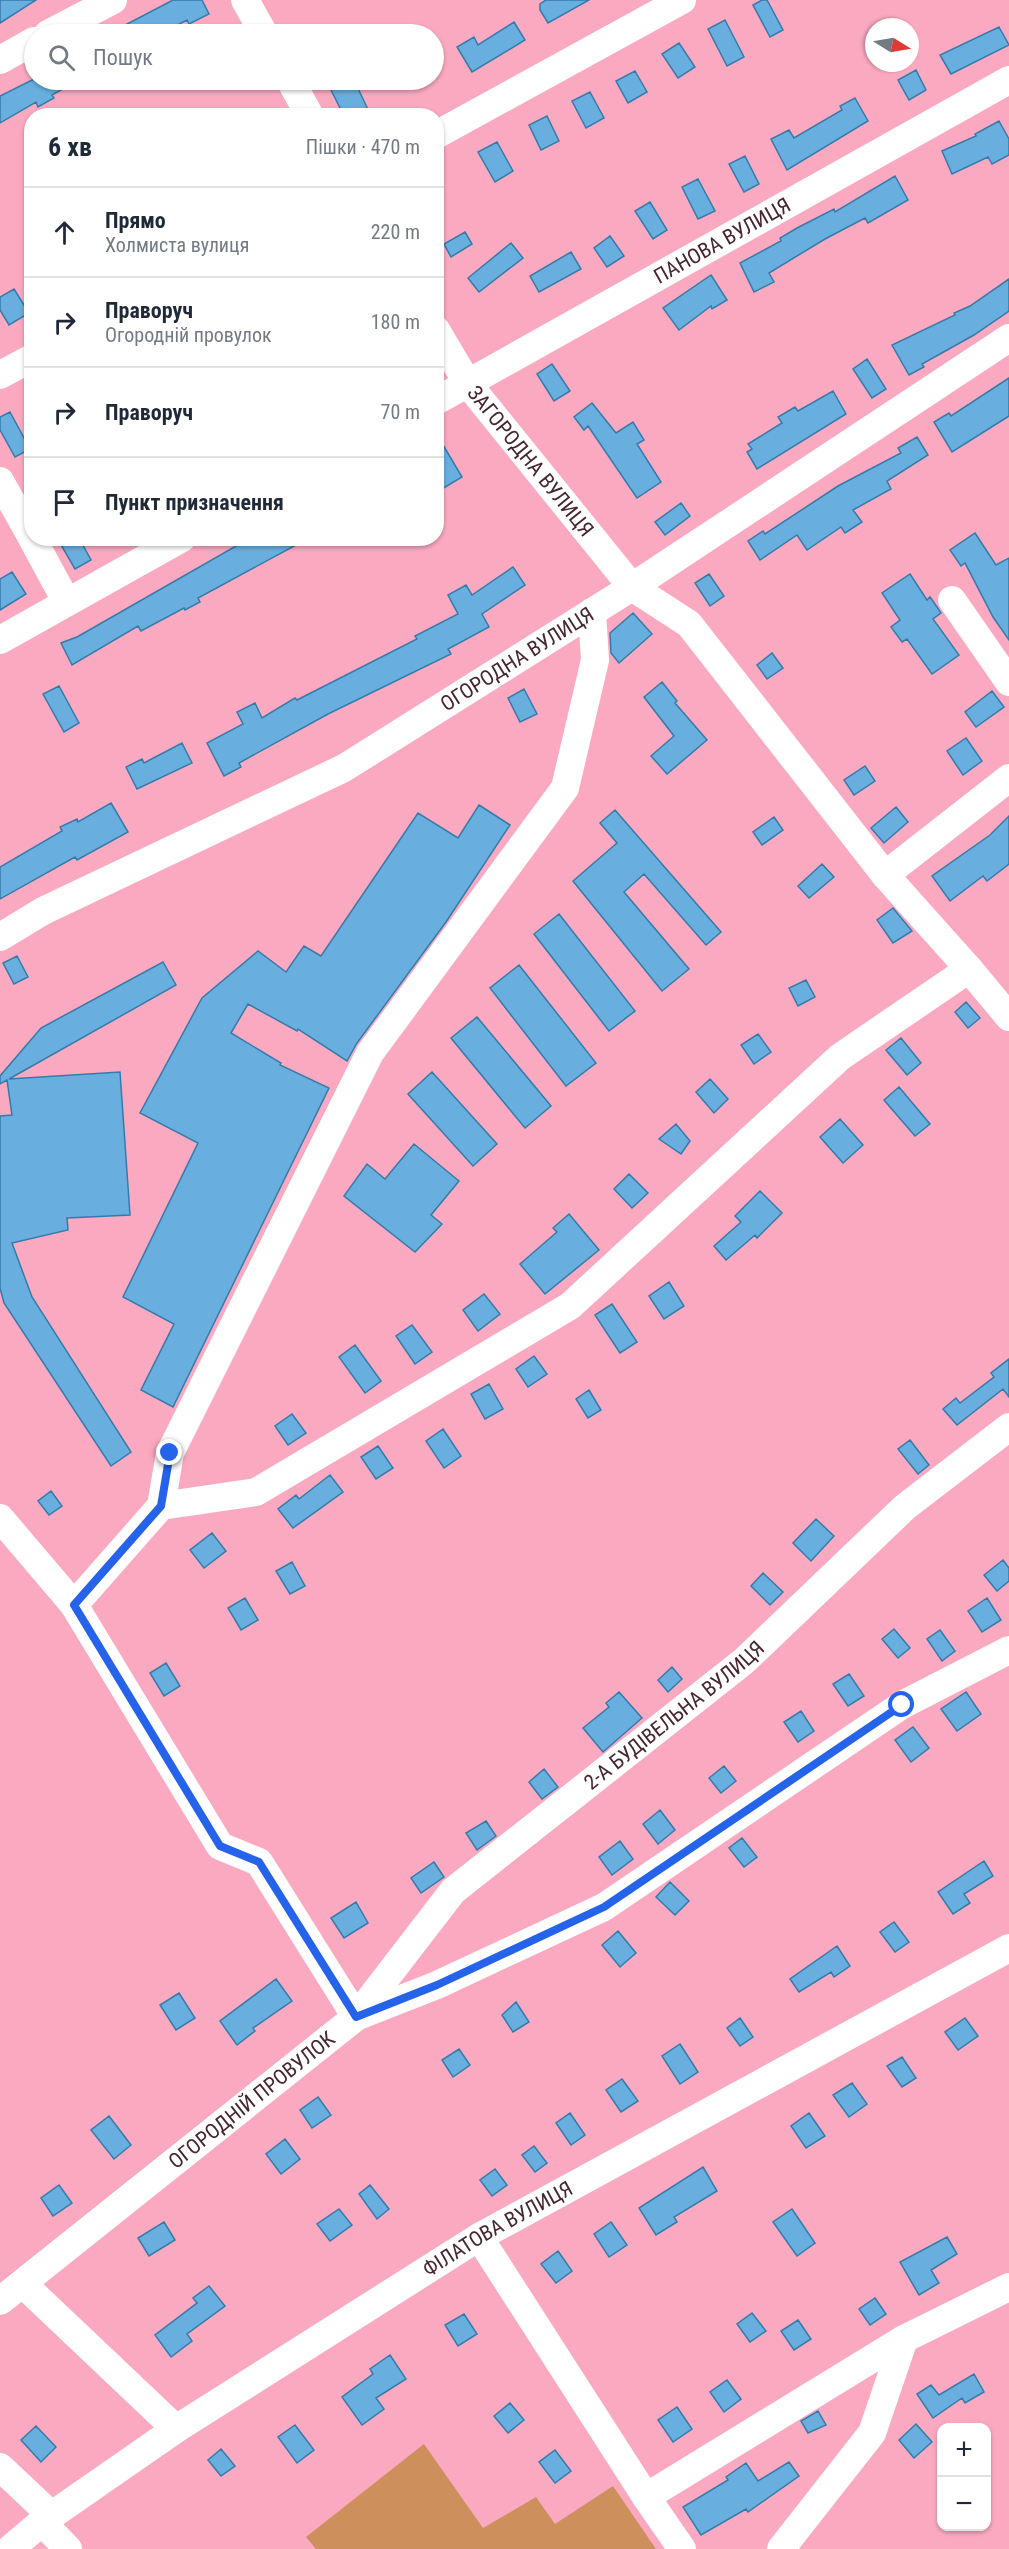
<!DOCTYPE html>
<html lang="uk">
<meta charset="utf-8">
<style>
:root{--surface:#fff;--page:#f6f6f7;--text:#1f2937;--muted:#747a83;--line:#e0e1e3}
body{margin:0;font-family:"Roboto Condensed",sans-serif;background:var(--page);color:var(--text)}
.controls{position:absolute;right:18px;bottom:18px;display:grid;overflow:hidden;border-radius:12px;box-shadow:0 2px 4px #0004}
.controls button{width:54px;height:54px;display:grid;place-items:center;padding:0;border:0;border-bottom:2px solid var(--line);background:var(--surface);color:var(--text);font:30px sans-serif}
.compass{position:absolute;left:865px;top:18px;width:54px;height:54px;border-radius:50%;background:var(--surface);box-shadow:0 2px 4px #0004;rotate:101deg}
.stop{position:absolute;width:18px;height:18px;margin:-14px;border:4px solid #2563eb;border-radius:50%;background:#fff}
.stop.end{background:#2563eb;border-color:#fff;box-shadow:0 2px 6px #0008}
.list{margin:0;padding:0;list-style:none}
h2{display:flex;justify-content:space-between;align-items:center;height:78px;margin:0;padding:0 24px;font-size:26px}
h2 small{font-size:20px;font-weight:400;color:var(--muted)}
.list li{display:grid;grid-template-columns:39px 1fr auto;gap:18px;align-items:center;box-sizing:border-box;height:90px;padding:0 24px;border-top:2px solid var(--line)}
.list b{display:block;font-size:22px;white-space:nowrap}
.list p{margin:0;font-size:20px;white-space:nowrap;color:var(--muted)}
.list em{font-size:20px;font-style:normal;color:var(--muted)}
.icon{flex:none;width:33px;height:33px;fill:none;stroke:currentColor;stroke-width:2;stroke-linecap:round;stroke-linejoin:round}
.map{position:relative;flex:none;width:1009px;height:2549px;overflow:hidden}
.search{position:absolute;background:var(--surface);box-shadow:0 2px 4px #0004;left:24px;top:24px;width:420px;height:66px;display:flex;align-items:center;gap:15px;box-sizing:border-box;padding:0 21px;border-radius:33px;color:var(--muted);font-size:22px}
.panel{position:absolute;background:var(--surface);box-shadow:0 2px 4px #0004;left:24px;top:108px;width:420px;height:438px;border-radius:24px}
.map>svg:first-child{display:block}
.green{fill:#cd905c}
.building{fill:#68afdf;stroke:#347ba9;stroke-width:1.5}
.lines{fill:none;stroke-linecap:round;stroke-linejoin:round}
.minor{stroke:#fff;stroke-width:28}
.route{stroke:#2563eb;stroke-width:8}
.labels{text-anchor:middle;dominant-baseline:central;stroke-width:6;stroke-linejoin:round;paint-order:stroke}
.street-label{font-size:21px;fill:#462630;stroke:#fba9c1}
</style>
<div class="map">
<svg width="1009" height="2549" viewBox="0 0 1009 2549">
<rect width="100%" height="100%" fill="#fba9c1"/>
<path class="green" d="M424 2444 483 2528 536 2497 555 2524 613 2486 656 2549H316L306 2537Z"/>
<path class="building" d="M0 0H36L0 23Z
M173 0H202L209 14 189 24 187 20 160 34H108Z
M546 0H589L548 23 540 10V4Z
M762 0H767L783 30 770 37 753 5Z
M725 20 744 57 727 66 708 29Z
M514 22 525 40 472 72 457 47 474 37 478 45Z
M999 27 1009 45 951 74 940 55Z
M679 43 695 67 678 78 662 54Z
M916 70 926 90 909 100 898 80Z
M635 71 647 92 628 103 616 81Z
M32 80H79L52 95 54 98 38 107 36 102 0 123V96Z
M326 80H354L371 116H344Z
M590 92 604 118 586 128 572 101Z
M855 98 868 121 787 170 771 139 789 130 794 138 842 110 840 106Z
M547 116 559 141 541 150 529 125Z
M999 121 1009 139V155L992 164 988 157 952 174 942 151 976 136 975 134Z
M497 142 513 171 495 182 478 152Z
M745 156 759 184 744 192 729 164Z
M895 176 908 200 868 223 865 218 825 239 769 273 774 282 754 292 740 263 781 241 780 238 797 228 834 209 835 212Z
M698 179 715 211 698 219 682 187Z
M650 202 667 230 653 239 635 211Z
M465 232 472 244 451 257 444 244Z
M610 236 624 256 607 267 594 248Z
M511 243 523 258 479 292 468 278Z
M571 252 581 269 539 292 530 276Z
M711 275 727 300 712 309 711 306 679 330 663 308Z
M1009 279V311L974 335 922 364 924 367 909 375 892 345 955 315 954 313 970 306Z
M14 289 29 313 9 325 0 310V297Z
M867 359 886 389 872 398 853 369Z
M552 364 570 391 554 401 537 374Z
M1009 378V416L952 452 934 422 949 413 951 416Z
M833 391 846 414 757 469 747 452 752 449 748 444 782 423 778 417 795 407 798 411Z
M592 403 616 433 633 422 644 440 637 444 661 482 637 498 588 426 584 430 574 417Z
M10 412 30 449 15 457 0 430V417Z
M436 433 462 477 442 489 436 480Z
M917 437 928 455 887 481 891 489 853 510 862 522 845 533 841 527 807 550 797 535 760 560 748 541 763 531 765 534 838 486 901 453 898 448Z
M681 503 690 516 665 535 655 522Z
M975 533 996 565 1009 558V640L993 617 965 563 961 566 950 550Z
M57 538H79L91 560 75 569Z
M250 538H309L198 598 200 602 185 610 184 608 141 631 138 626 72 665 61 643 77 637Z
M513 567 525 585 482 614 489 627 448 649 451 654 328 714 239 763 241 767 224 776 207 743 243 724 237 712 255 703 262 718 295 698 297 700 417 639 415 636 458 614 448 595 466 585 472 595Z
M12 572 26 594 0 610V579Z
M709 574 724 596 710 606 695 583Z
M910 574 927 600 930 597 937 607 941 613 933 619 959 655 932 674 907 639 902 642 891 627 900 620 882 593Z
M633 613 652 634 619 663 611 653 610 633Z
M772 653 783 668 767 679 757 665Z
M662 682 677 701 675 703 707 740 667 774 651 756 674 736 644 697Z
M59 686 79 723 64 732 43 694Z
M524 689 537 714 520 722 508 698Z
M992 691 1004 707 976 727 965 712Z
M966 738 982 761 963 775 947 751Z
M182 743 192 763 137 789 126 767 142 759 144 763Z
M865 766 875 781 854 795 844 780Z
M111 803 128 832 77 860 75 857 0 899V867L62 831 60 827 77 819 78 822Z
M479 805 510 825 446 922 357 1043 347 1061 298 1029 297 1031 248 1004 231 1033 281 1063 280 1065 329 1088 173 1407 141 1390 174 1324 123 1297 198 1143 140 1113 202 998 258 951 286 972 304 946 321 956 418 813 458 838Z
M896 807 908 822 884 843 871 828Z
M615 810 721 932 706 945 644 874 624 892 689 969 662 991 573 881 617 843 600 823Z
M1009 816V864L987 881 983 876 950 901 932 876 990 835Z
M774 817 783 830 762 845 753 832Z
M822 864 834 877 809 898 798 886Z
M893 908 912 931 893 943 877 920Z
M559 914 635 1011 609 1031 534 934Z
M17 956 28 977 14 984 3 963Z
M163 962 176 985 9 1079 120 1072 130 1215 67 1218 68 1230 12 1243 32 1297 131 1452 111 1466 4 1303 0 1288V1116L12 1115 7 1080 0 1084V1076L41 1028Z
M519 965 596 1063 566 1086 490 988Z
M806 980 815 997 798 1006 789 988Z
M966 1002 980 1018 968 1028 955 1012Z
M477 1017 551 1106 525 1128 451 1038Z
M758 1034 771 1052 754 1064 741 1045Z
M901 1038 921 1063 907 1075 886 1050Z
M432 1072 497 1144 473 1166 408 1094Z
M710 1079 728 1099 714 1113 696 1092Z
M899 1087 930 1124 915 1136 884 1100Z
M840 1119 863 1145 843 1163 820 1137Z
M676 1124 690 1141 681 1154 659 1139Z
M414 1144 459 1181 431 1215 442 1224 415 1252 344 1196 367 1164 385 1179Z
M629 1174 648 1193 632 1208 614 1189Z
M760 1191 782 1213 757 1238 755 1235 726 1260 714 1246 741 1222 735 1216Z
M569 1214 599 1250 545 1294 520 1264 557 1232 553 1228Z
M669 1282 684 1306 664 1319 649 1296Z
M484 1294 500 1314 478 1331 463 1310Z
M612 1304 637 1342 620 1353 595 1315Z
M412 1325 432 1352 415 1364 396 1336Z
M355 1345 381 1381 365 1393 339 1357Z
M534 1356 547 1374 528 1387 516 1369Z
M1009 1359V1397L1003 1389 957 1425 943 1409 956 1398 960 1403 994 1377 991 1373Z
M489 1384 503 1409 485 1419 471 1394Z
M589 1390 601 1410 588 1418 576 1399Z
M292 1414 306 1433 288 1445 275 1426Z
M443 1429 461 1456 444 1468 426 1441Z
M910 1440 929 1465 918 1474 898 1449Z
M378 1446 393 1468 376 1479 361 1457Z
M330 1475 343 1492 293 1528 278 1509 296 1495 299 1499Z
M51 1491 62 1506 49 1515 38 1501Z
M816 1519 834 1536 811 1561 793 1543Z
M212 1533 226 1551 204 1568 190 1550Z
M1003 1560 1009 1568V1581L997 1591 984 1575Z
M292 1562 305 1586 290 1594 276 1571Z
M763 1573 783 1592 770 1605 751 1586Z
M245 1598 258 1620 241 1630 228 1608Z
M987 1598 1001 1620 982 1632 968 1611Z
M894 1629 910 1648 898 1658 882 1639Z
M940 1630 955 1651 942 1661 927 1639Z
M166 1663 180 1686 164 1696 150 1673Z
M672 1667 682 1679 668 1692 658 1680Z
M849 1674 864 1696 848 1706 833 1684Z
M619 1692 642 1718 603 1752 583 1728 609 1707 606 1703Z
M966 1692 981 1714 957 1731 941 1709Z
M801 1711 814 1731 798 1742 784 1722Z
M913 1727 929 1748 911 1762 895 1740Z
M724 1766 736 1781 721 1793 709 1778Z
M544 1769 558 1787 542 1799 529 1782Z
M660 1810 675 1830 658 1844 643 1824Z
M486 1821 496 1836 477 1850 466 1833Z
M742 1838 757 1857 744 1867 729 1848Z
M620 1841 633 1859 612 1875 599 1857Z
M984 1861 993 1876 964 1894 970 1903 953 1914 938 1892Z
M434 1862 444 1877 421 1893 411 1878Z
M670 1882 689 1901 675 1915 656 1897Z
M356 1902 368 1923 344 1938 331 1918Z
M894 1922 909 1942 895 1952 880 1932Z
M618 1931 636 1953 620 1967 602 1945Z
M837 1946 850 1966 834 1977 831 1972 799 1992 790 1979Z
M276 1979 292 2001 253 2028 255 2031 237 2045 220 2021Z
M179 1993 195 2018 176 2030 160 2005Z
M516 2002 529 2022 513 2032 502 2015Z
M740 2018 753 2037 740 2046 727 2028Z
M965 2018 978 2036 958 2050 945 2032Z
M680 2044 698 2072 680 2084 662 2056Z
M459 2049 470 2065 453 2077 442 2060Z
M902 2057 916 2078 902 2087 887 2066Z
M622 2079 638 2101 621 2112 606 2090Z
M852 2083 867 2104 849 2117 833 2095Z
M318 2097 331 2115 312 2128 300 2110Z
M570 2113 585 2135 571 2145 556 2123Z
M809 2113 825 2136 806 2148 791 2126Z
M109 2116 131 2145 114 2159 91 2130Z
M285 2139 300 2159 281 2174 266 2154Z
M534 2146 547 2163 535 2172 522 2155Z
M703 2167 717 2191 674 2217 677 2222 656 2235 639 2208Z
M495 2169 507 2185 492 2196 480 2180Z
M59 2185 72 2203 53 2216 41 2198Z
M370 2185 389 2209 377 2219 359 2194Z
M339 2209 352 2225 330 2241 317 2224Z
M792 2209 815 2243 797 2256 773 2222Z
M164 2222 175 2240 149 2256 138 2238Z
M611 2222 627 2245 609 2257 594 2234Z
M947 2237 957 2254 931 2270 939 2283 919 2295 900 2262Z
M558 2251 572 2271 556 2283 541 2264Z
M209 2286 225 2306 187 2334 192 2341 171 2357 155 2335 197 2303 193 2298Z
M875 2298 886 2314 870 2325 859 2309Z
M752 2313 766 2331 750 2342 737 2324Z
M464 2314 477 2334 458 2346 445 2325Z
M798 2320 811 2339 794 2350 781 2331Z
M390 2355 406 2379 376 2398 384 2409 362 2425 342 2397 373 2374 370 2369Z
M974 2374 984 2392 965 2403 962 2398 933 2418 917 2394 931 2385 939 2395Z
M727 2380 741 2399 724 2412 710 2392Z
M510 2403 524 2420 508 2433 494 2416Z
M677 2407 692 2429 673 2442 658 2420Z
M818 2411 826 2425 808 2433 801 2421Z
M916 2424 932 2442 914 2458 899 2440Z
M295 2425 314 2450 297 2463 278 2437Z
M36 2426 56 2447 41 2462 21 2440Z
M221 2449 235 2466 221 2476 208 2460Z
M555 2450 571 2471 555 2483 539 2462Z
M789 2462 799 2476 748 2512 746 2509 701 2535 683 2507 728 2480 726 2477 746 2463 758 2481Z"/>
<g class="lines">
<g class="minor">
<path d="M245 0 264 34"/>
<path d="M48 34 113 0"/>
<path d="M0 60 34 41"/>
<path d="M290 80 310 116"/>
<path d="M436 135 682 0"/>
<path id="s1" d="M436 330 468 384 632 587 689 624 885 875 969 969 1009 1017"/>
<path d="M0 375 32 358"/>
<path id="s2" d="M436 401 1009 80"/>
<path d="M0 481 32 538"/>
<path d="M32 538 66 601"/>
<path d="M952 600 1009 682"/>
<path d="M0 640 182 538"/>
<path d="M885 875 1009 778"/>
<path id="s3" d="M0 937 43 911 344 768 632 587 1009 338"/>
<path d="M161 1506 256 1492 570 1306 840 1057 969 969"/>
<path d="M0 1518 74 1605 220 1846 259 1862 356 2017"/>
<path d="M74 1605 161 1506 170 1453 370 1053 565 788 595 660 592 612"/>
<path d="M358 2016 437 1985 604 1907 902 1705 1009 1650"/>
<path d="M479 2237 646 2497 682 2549"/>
<path d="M23 2284 176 2429"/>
<path id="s4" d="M0 2301 356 2017 453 1891 744 1661 905 1507 1009 1427"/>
<path d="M0 2467 51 2515"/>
<path d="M646 2497 904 2339 1009 2287"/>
<path d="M42 2522 68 2549"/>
<path id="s5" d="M10 2549 42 2522 176 2429 479 2237 1009 1948"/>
<path d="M781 2549 872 2433 904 2339"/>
</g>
</g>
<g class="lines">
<path class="route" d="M170 1453 161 1506 74 1605 220 1846 259 1862 356 2017 437 1985 604 1907 902 1705"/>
</g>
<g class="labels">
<g class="street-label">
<text stroke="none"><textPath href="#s2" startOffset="328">ПАНОВА ВУЛИЦЯ</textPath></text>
<text stroke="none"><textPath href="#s1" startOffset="162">ЗАГОРОДНА ВУЛИЦЯ</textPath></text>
<text stroke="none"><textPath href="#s3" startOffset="588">ОГОРОДНА ВУЛИЦЯ</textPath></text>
<text stroke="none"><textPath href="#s4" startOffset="897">2-А БУДІВЕЛЬНА ВУЛИЦЯ</textPath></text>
<text stroke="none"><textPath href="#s4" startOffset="322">ОГОРОДНІЙ ПРОВУЛОК</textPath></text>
<text stroke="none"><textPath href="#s5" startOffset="584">ФІЛАТОВА ВУЛИЦЯ</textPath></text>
</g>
</g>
</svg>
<div class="controls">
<button>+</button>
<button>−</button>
</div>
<svg class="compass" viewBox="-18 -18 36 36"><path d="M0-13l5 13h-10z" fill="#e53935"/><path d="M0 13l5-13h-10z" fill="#747a83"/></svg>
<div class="stop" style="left:902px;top:1705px"></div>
<div class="stop end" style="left:170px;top:1453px"></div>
<div class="search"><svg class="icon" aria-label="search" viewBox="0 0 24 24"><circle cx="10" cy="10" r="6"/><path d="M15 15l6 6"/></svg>Пошук</div>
<section class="panel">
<h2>6 хв<small>Пішки · 470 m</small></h2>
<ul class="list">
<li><svg class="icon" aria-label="ahead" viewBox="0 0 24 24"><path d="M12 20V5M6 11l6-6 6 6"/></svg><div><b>Прямо</b><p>Холмиста вулиця</p></div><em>220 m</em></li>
<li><svg class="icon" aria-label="right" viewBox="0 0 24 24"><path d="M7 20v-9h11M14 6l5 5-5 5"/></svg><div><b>Праворуч</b><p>Огородній провулок</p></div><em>180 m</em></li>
<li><svg class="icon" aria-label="right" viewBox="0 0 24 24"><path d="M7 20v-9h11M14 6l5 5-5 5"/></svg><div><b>Праворуч</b></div><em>70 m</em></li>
<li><svg class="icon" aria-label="arrive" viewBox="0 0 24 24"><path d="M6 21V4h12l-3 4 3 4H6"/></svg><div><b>Пункт призначення</b></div></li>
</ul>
</section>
</div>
